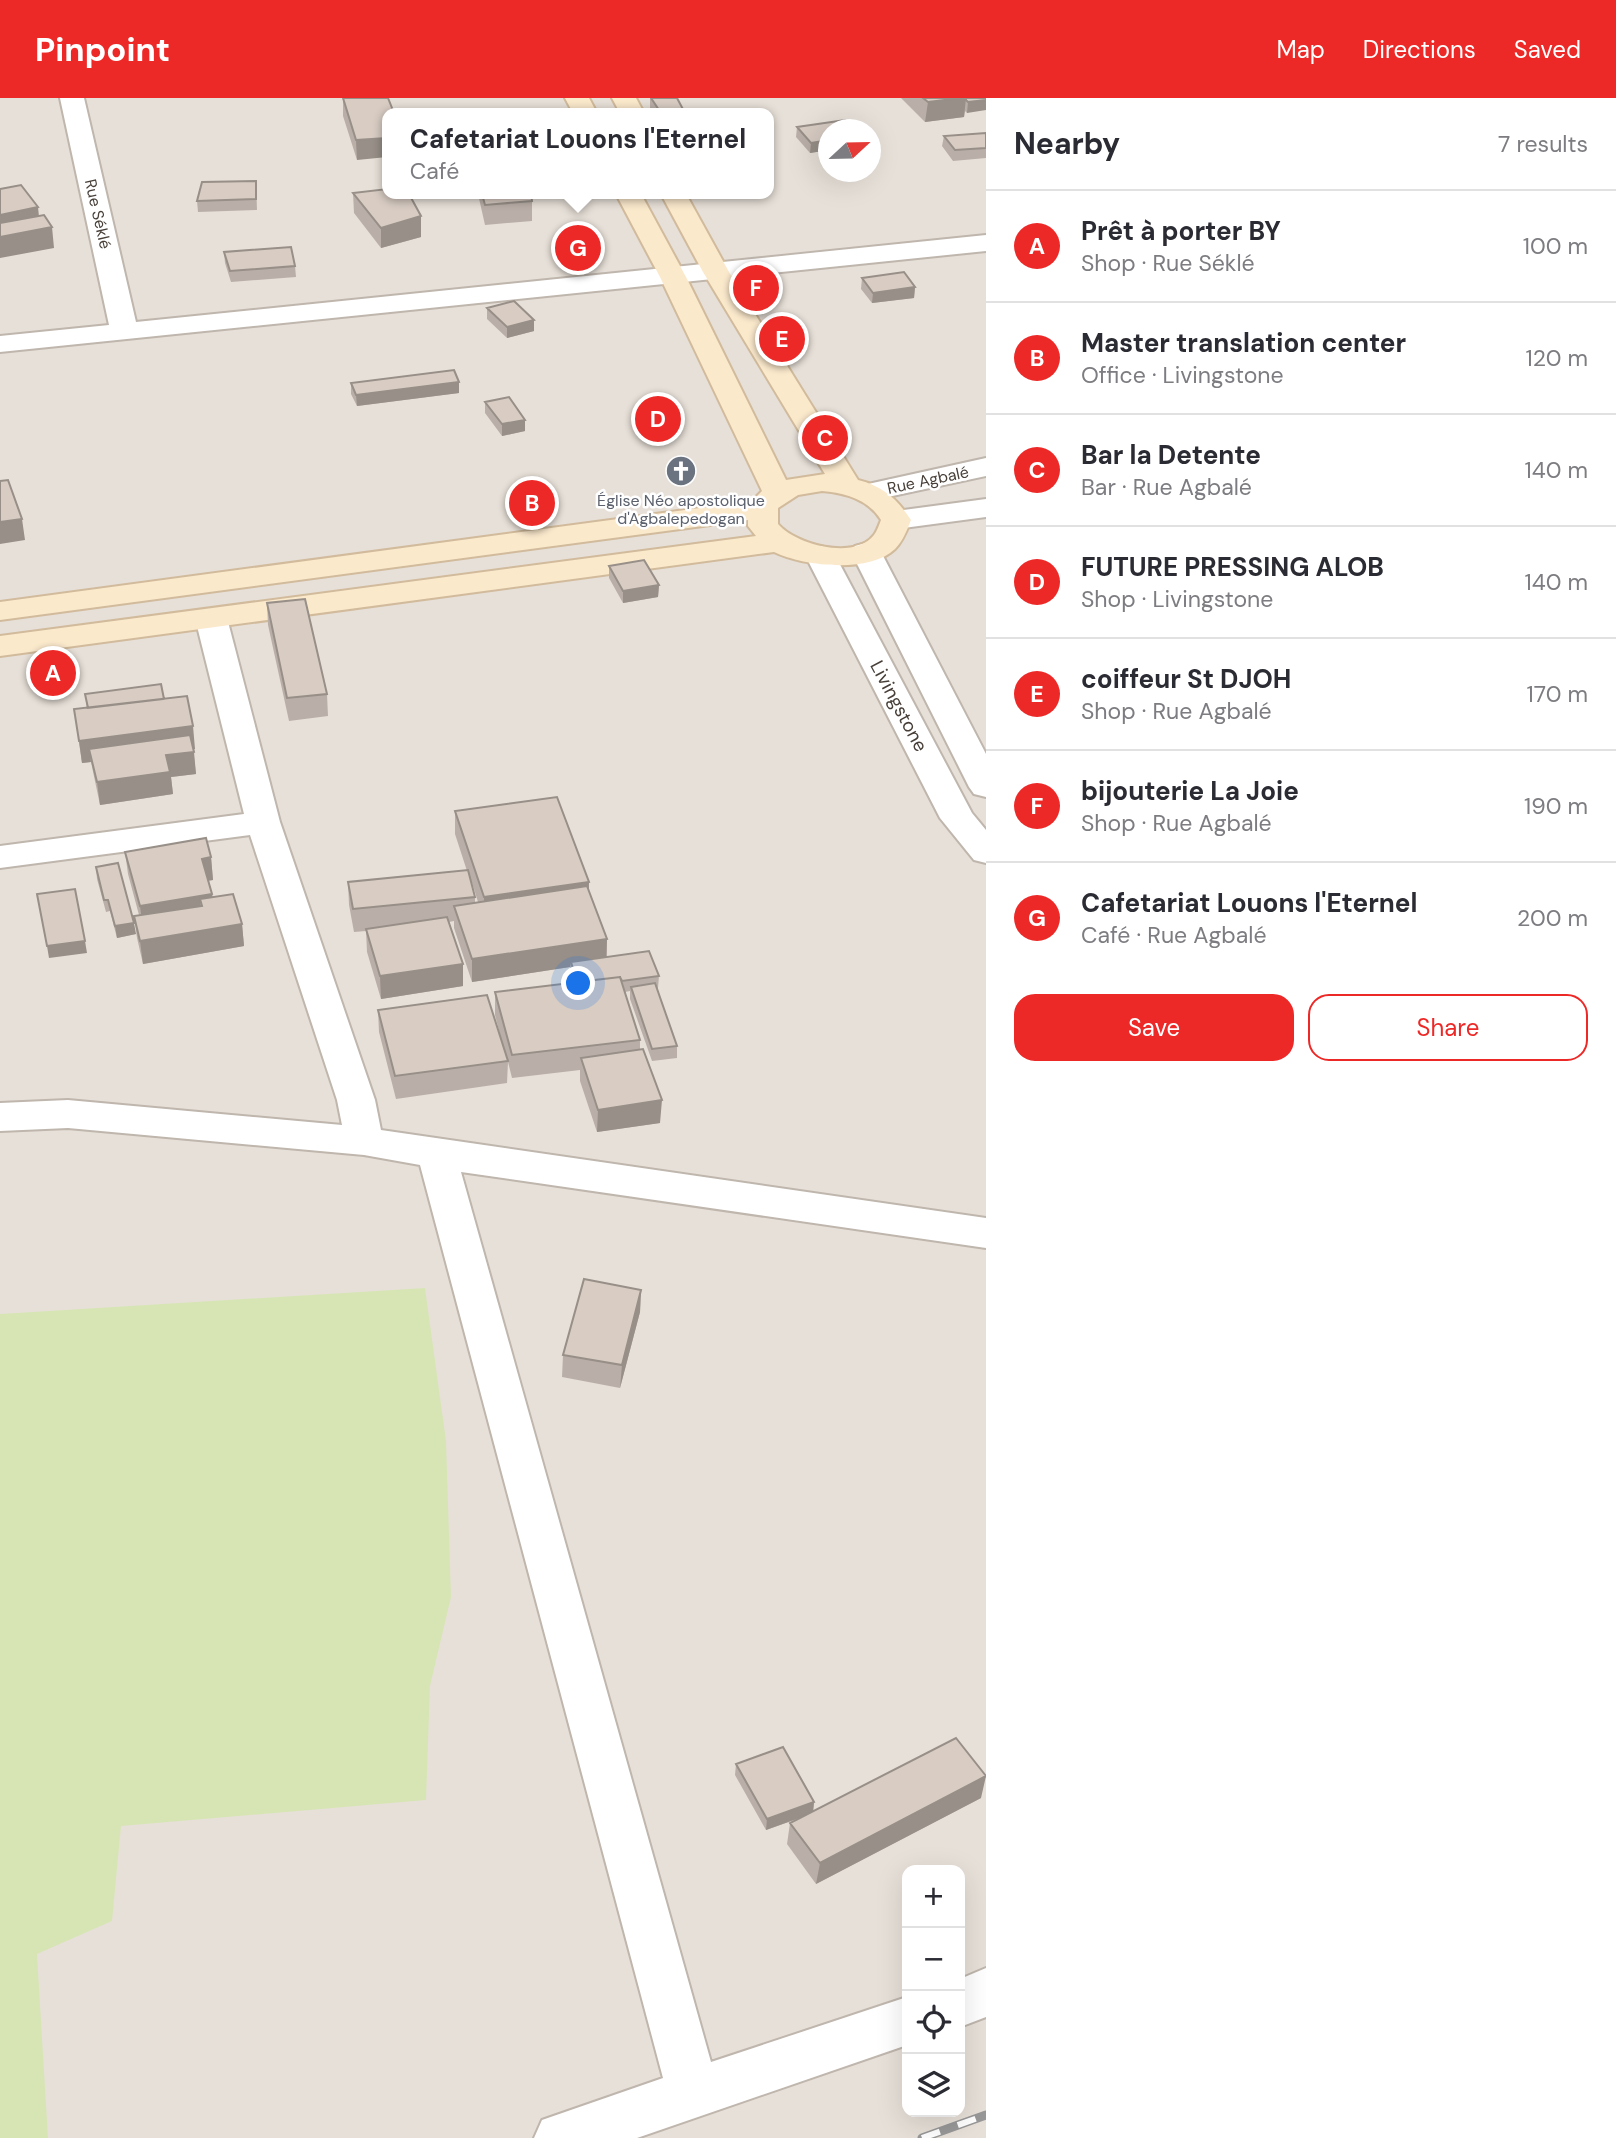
<!DOCTYPE html>
<meta charset="utf-8">
<style>
:root{--surface:#fff;--page:#f7f7f7;--text:#2b2b33;--muted:#7c7c81;--line:#e1e1e2;--accent:#ed2928}
body{margin:0;font-family:"DM Sans",sans-serif;background:var(--page);color:var(--text)}
.controls{position:absolute;right:21px;bottom:21px;display:grid;overflow:hidden;border-radius:14px;box-shadow:0 7px 28px #0002}
.controls button{width:63px;height:63px;display:grid;place-items:center;padding:0;border:0;border-bottom:2px solid var(--line);background:var(--surface);color:var(--text);font:35px sans-serif}
.compass{position:absolute;left:818px;top:21px;width:63px;height:63px;border-radius:50%;background:var(--surface);box-shadow:0 7px 28px #0002;rotate:68deg}
.you{position:absolute;left:579px;top:886px;width:24px;height:24px;margin:-18px;border:5px solid #fff;border-radius:50%;background:#1a73e8;box-shadow:0 0 0 10px #1a73e833}
.badge{display:grid;place-items:center;width:46px;height:46px;border-radius:50%;background:var(--accent);color:#fff;font-size:23px;font-weight:700}
.pin{position:absolute;translate:-50% -50%;border:4px solid #fff;box-shadow:0 2px 7px #0006}
.popup{position:absolute;left:382px;top:10px;width:392px;height:91px;box-sizing:border-box;display:grid;place-content:center;border-radius:14px;background:var(--surface);filter:drop-shadow(0 2px 5px #0005);font-size:23px;white-space:nowrap;color:var(--muted)}
.popup b{font-size:26px;color:var(--text)}
.popup::after{content:'';position:absolute;left:50%;top:100%;margin-left:-14px;border:14px solid transparent;border-top-color:var(--surface)}
.list{margin:0;padding:0;list-style:none}
h2{display:flex;justify-content:space-between;align-items:center;height:91px;margin:0;padding:0 28px;font-size:30px}
h2 small{font-size:23px;font-weight:400;color:var(--muted)}
.list li{display:grid;grid-template-columns:46px 1fr auto;gap:21px;align-items:center;box-sizing:border-box;height:112px;padding:0 28px;border-top:2px solid var(--line)}
.list b{display:block;font-size:26px;white-space:nowrap}
.list p{margin:0;font-size:23px;white-space:nowrap;color:var(--muted)}
.list em{font-size:23px;font-style:normal;color:var(--muted)}
.actions{display:flex;gap:14px;padding:21px 28px}
.actions a{flex:1;padding:16px 0;border:2px solid var(--accent);border-radius:21px;text-align:center;font-size:24px;color:var(--accent)}
.actions .main{background:var(--accent);color:#fff}
.icon{flex:none;width:38px;height:38px;fill:none;stroke:currentColor;stroke-width:2;stroke-linecap:round;stroke-linejoin:round}
.map{position:relative;flex:none;width:986px;height:2040px;overflow:hidden}
header{display:flex;align-items:center;gap:42px;box-sizing:border-box;height:98px;padding:0 35px;background:var(--accent);color:#fff}
header strong{font-size:33px}
nav{display:flex;gap:38px;margin-inline-start:auto;font-size:24px}
main{display:flex}
aside{flex:1;background:var(--surface)}
.map>svg:first-child{display:block}
.residential{fill:#e7e0d8;fill-rule:evenodd}
.green{fill:#d7e5b5}
.lines{fill:none;stroke-linecap:round;stroke-linejoin:round}
.street-casing{stroke:#bfb6ad;stroke-width:4}
.secondary-casing{stroke:#d1bb9c;stroke-width:4}
.street{fill:#fff;fill-rule:evenodd}
.secondary{fill:#fbe9cc;fill-rule:evenodd}
.rail-casing{stroke:#989898;stroke-width:9}
.rail{stroke:#fff;stroke-width:6;stroke-dasharray:19;stroke-linecap:butt}
.wall{fill:#baafa8;fill-rule:evenodd}
.shaded-wall{fill:#978f88}
.building{fill:#d8ccc3;stroke:#978f88;stroke-width:2}
.labels{text-anchor:middle;dominant-baseline:central;stroke-width:5;stroke-linejoin:round;paint-order:stroke}
.far-street-label{font-size:16px;fill:#473f38;stroke:#fff}
.far-worship-label{font-size:16px;fill:#5b616d;stroke:#fff}
.street-label{font-size:19px;fill:#473f38;stroke:#fff}
</style>
<header>
<strong>Pinpoint</strong>
<nav><a>Map</a><a>Directions</a><a>Saved</a></nav>
</header>
<main>
<div class="map">
<svg width="986" height="2040" viewBox="0 0 986 2040">
<rect width="100%" height="100%" fill="#f4efea"/>
<path class="residential" d="M0 0H986V2040H0ZM387 15H769V96H387ZM828 32H870V74H828ZM907 1772H960V2014H907Z"/>
<path class="green" d="M425 1190 446 1343 451 1499 430 1588 426 1702 121 1728 112 1823 37 1856 48 2040H0V1216Z"/>
<g class="lines">
<g class="street-casing">
<path id="street" d="M60 0H84L136 224 986 137V153L0 254V238L109 227Z
M986 360V378L869 403 859 400 854 394 859 388Z
M986 401V419L896 431 885 428 881 422 885 416 896 413Z
M866 445 877 448 881 454 986 656V699L974 696 969 689 851 454 855 448Z
M820 448 831 451 835 457 972 715 986 732V765L974 762 940 720 805 457 809 451Z
M211 511 222 513 227 520 280 724 375 1002 381 1032 986 1120V1150L461 1074 711 1964 907 1899V1947L637 2040H534L542 2022 663 1980 420 1067 364 1057 68 1030 0 1033V1005L68 1002 342 1027 337 1002 250 737 0 770V748L244 716 195 520 200 513Z
M986 1870V1919L960 1929V1881Z"/>
</g>
<g class="secondary-casing">
<path id="secondary" d="M565 0H589L597 15H573Z
M612 0H636L644 15H620Z
M616 96H641L686 179 786 382 825 376 703 174 661 96H686L729 174 858 382C883 388 897 401 911 422 907 432 903 443 895 451 869 476 803 468 774 454L0 558V538L756 438 748 428V422L0 522V504L752 403 762 393 660 179ZM822 393C845 395 868 401 881 422 879 427 877 433 874 437 854 463 795 446 778 426V410L798 397Z"/>
</g>
<use href="#street" class="street"/>
<use href="#secondary" class="secondary"/>
<g class="rail-casing">
<path id="rail" d="M922 2040 986 2017"/>
</g>
<use href="#rail" class="rail"/>
</g>
<path class="wall" d="M343 0H388L357 62 343 18Z
M650 0 685 15H654L650 10Z
M901 0H986L967 15 965 13 964 19 925 24Z
M797 29 829 32V52L810 55 796 39Z
M986 35V60L953 63 942 48 944 38Z
M256 83 257 112 198 114 197 103Z
M353 95 421 118V139L381 150 354 115Z
M478 96H531L532 103V123L485 127Z
M224 154 295 168 296 179 231 184 225 165Z
M862 180 915 189 914 200 872 205 861 191Z
M487 210 534 233 507 240 487 221Z
M459 284V295L357 308 351 296V285Z
M485 304 525 333 502 338 485 315Z
M609 468 659 487 658 499 623 505 609 480Z
M267 505 327 596 328 618 289 623 268 527Z
M85 596 164 601 195 651H193L196 676 171 679 173 696 100 707 91 664 82 665 74 611 87 610Z
M455 713 589 784V793L607 841V858L659 878 658 890H656L677 948V960L652 963 630 901V893L625 894 640 942V951L660 1025 597 1034 580 983V972L512 980 508 964 507 985 396 1001 379 934 378 912 504 952 495 917V894L573 885 570 876V869L472 884 454 830V823L449 824 463 866V888L381 901 367 854 366 833 354 834 349 807 348 784 467 773 455 736ZM471 782 474 791 478 804H475V799Z
M125 754 211 759 213 782 208 783 213 799 242 826 244 848 143 866 137 840 134 818 139 817 128 776Z
M96 769 136 836 117 840 110 813 106 814 97 781Z
M641 1192 640 1214 620 1290 562 1279 563 1257Z
M736 1666 814 1704 813 1713 981 1700 816 1786 787 1746 790 1725 800 1720 766 1732 735 1677Z"/>
<path class="shaded-wall" d="M961 0H966L964 19 925 24 928 4Z
M986 2V12L967 15 968 4Z
M387 40V59L357 62 356 42Z
M829 42V52L810 55 811 45Z
M38 109 40 129 0 138V117Z
M421 118V139L381 150V130Z
M52 129 54 150 0 160V139Z
M915 189 914 200 872 205 873 195Z
M534 222V233L507 240V229Z
M459 284V295L357 308 356 297Z
M525 322V333L502 338V326Z
M22 421 25 442 0 446V424Z
M659 487 658 499 623 505V493Z
M193 628 195 651 92 664 89 651 91 664 82 665 79 643Z
M194 654 196 676 171 679 173 696 100 707 97 684 166 657Z
M211 759 213 782 204 783 202 761Z
M589 784 588 806 484 821V799Z
M212 796 214 819 200 801 202 821 143 831 140 808Z
M134 825 136 836 117 840 115 828Z
M242 826 244 848 143 866 140 843Z
M607 841 606 863 571 864 570 869 472 884V861Z
M85 843 87 855 49 860 47 848Z
M463 866V888L381 901 380 878Z
M662 1002 660 1025 597 1034 598 1012Z
M641 1192 640 1214 620 1290 622 1267Z
M986 1678 981 1700 816 1786 820 1765Z
M814 1704 813 1715 766 1732 767 1721Z"/>
<path class="building" d="M343 0H388L394 15H387V40L356 42Z
M651 0H677L685 15H661Z
M923 0H961L928 4Z
M966 0H986V2L968 4 966 2Z
M845 22 854 32H829V42L811 45 797 29Z
M986 35V50L955 52 944 38Z
M256 83V101L197 103 202 84Z
M21 87 38 109 0 117V91Z
M387 91V96H409L421 118 381 130 353 95Z
M482 96H531L532 103 485 107Z
M44 117 52 129 0 139V125Z
M291 149 295 168 230 173 224 154Z
M904 174 915 189 873 195 862 180Z
M514 203 534 222 507 229 487 210Z
M454 272 459 284 356 297 351 285Z
M509 299 525 322 502 326 485 304Z
M8 382 22 421 0 424V383Z
M644 462 659 487 623 493 609 468Z
M305 501 327 596 287 600 267 505Z
M161 586 164 601 88 610 85 596Z
M187 598 193 628 79 643 74 611Z
M190 637 194 654 166 657 170 674 97 684 89 651Z
M557 699 589 784 484 799 455 713Z
M206 740 211 759 202 761 212 796 140 808 125 754Z
M118 765 134 825 115 828 108 802H104L96 769Z
M468 772 475 799 353 811 348 784Z
M587 788 607 841 472 861 454 808Z
M75 791 85 843 47 848 37 796Z
M233 796 242 826 140 843 134 818 202 808 200 801Z
M447 819 463 866 380 878 366 831Z
M649 853 659 878 622 883 620 879 577 884 571 864Z
M620 879 640 942 512 957 495 894Z
M655 885 677 948 652 951 631 889Z
M487 897 508 963 395 978 378 912Z
M643 951 662 1002 598 1012 581 960Z
M584 1181 641 1192 622 1267 563 1257Z
M956 1640 986 1678 820 1765 790 1725Z
M783 1649 814 1704 767 1721 736 1666Z"/>
<defs>
<g id="church-disc" transform="scale(1.575)"><circle r="9.5" fill="#6b7280" stroke="#fff"/><path d="M-1.2-6h2.4v3.5h3.3v2.4h-3.3V6h-2.4V-.1h-3.3v-2.4h3.3Z" fill="#fff"/></g>
</defs>
<g fill-rule="evenodd">
<use href="#church-disc" x="681" y="373"/>
</g>
<g class="labels">
<g class="far-street-label">
<text transform="translate(98 116) rotate(77)">Rue Séklé</text>
<text transform="translate(928 382) rotate(-12)">Rue Agbalé</text>
</g>
<g class="far-worship-label">
<text x="681" y="402">Église Néo apostolique<tspan x="681" dy="18">d'Agbalepedogan</tspan></text>
</g>
<g class="street-label">
<text transform="translate(899 608) rotate(62)">Livingstone</text>
</g>
</g>
</svg>
<div class="controls">
<button>+</button>
<button>−</button>
<button><svg class="icon" aria-label="locate" viewBox="0 0 24 24"><circle cx="12" cy="12" r="6"/><path d="M12 2v4M12 18v4M2 12h4M18 12h4"/></svg></button>
<button><svg class="icon" aria-label="layers" viewBox="0 0 24 24"><path d="M12 4l9 5-9 5-9-5zM3 14l9 5 9-5"/></svg></button>
</div>
<svg class="compass" viewBox="-18 -18 36 36"><path d="M0-13l5 13h-10z" fill="#e53935"/><path d="M0 13l5-13h-10z" fill="#7c7c81"/></svg>
<div class="you"></div>
<div class="pin badge" style="left:53px;top:575px">A</div>
<div class="pin badge" style="left:532px;top:405px">B</div>
<div class="pin badge" style="left:825px;top:340px">C</div>
<div class="pin badge" style="left:658px;top:321px">D</div>
<div class="pin badge" style="left:782px;top:241px">E</div>
<div class="pin badge" style="left:756px;top:190px">F</div>
<div class="pin badge" style="left:578px;top:150px">G</div>
<div class="popup"><b>Cafetariat Louons l'Eternel</b>Café</div>
</div>
<aside>
<h2>Nearby<small>7 results</small></h2>
<ul class="list">
<li><span class="badge">A</span><div><b>Prêt à porter BY</b><p>Shop · Rue Séklé</p></div><em>100 m</em></li>
<li><span class="badge">B</span><div><b>Master translation center</b><p>Office · Livingstone</p></div><em>120 m</em></li>
<li><span class="badge">C</span><div><b>Bar la Detente</b><p>Bar · Rue Agbalé</p></div><em>140 m</em></li>
<li><span class="badge">D</span><div><b>FUTURE PRESSING ALOB</b><p>Shop · Livingstone</p></div><em>140 m</em></li>
<li><span class="badge">E</span><div><b>coiffeur St DJOH</b><p>Shop · Rue Agbalé</p></div><em>170 m</em></li>
<li><span class="badge">F</span><div><b>bijouterie La Joie</b><p>Shop · Rue Agbalé</p></div><em>190 m</em></li>
<li><span class="badge">G</span><div><b>Cafetariat Louons l'Eternel</b><p>Café · Rue Agbalé</p></div><em>200 m</em></li>
</ul>
<div class="actions"><a class="main">Save</a><a>Share</a></div>
</aside>
</main>
